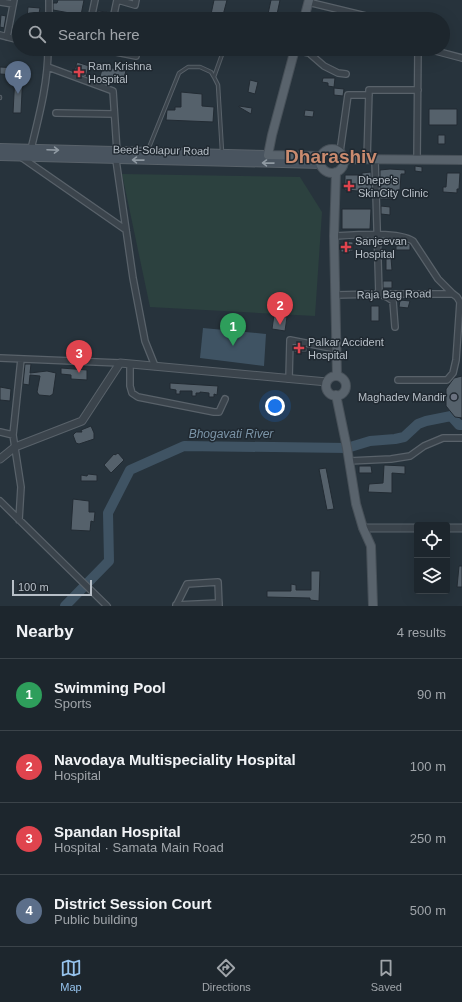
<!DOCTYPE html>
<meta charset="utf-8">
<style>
:root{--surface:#1d262d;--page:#2a3239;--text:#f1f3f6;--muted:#a0a5aa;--line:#3b4349;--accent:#96c3ed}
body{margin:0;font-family:Helvetica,sans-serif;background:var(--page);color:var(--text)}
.controls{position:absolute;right:12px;bottom:12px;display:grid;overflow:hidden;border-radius:4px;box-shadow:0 4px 16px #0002}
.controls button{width:36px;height:36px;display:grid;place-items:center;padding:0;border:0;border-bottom:1px solid var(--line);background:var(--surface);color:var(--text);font:20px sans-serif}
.scale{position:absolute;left:12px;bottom:10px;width:80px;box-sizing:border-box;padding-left:4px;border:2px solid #b7bfc7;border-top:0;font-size:11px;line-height:14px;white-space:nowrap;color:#b7bfc7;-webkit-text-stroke:3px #202931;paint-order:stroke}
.you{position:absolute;left:275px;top:406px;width:14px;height:14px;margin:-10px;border:3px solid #fff;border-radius:50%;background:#1a73e8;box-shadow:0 0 0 6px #1a73e833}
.badge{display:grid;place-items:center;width:26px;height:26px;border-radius:50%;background:var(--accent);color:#fff;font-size:13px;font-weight:700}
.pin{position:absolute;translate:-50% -33px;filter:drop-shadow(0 1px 2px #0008)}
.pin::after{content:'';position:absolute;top:21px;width:14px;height:12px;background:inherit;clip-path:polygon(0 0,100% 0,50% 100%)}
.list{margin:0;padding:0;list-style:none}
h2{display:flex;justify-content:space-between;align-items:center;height:52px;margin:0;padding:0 16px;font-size:17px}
h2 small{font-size:13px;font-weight:400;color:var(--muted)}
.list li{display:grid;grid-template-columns:26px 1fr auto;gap:12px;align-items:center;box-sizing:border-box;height:72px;padding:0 16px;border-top:1px solid var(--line)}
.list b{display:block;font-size:15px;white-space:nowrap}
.list p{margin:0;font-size:13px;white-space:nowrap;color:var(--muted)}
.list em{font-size:13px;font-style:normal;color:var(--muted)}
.icon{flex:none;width:22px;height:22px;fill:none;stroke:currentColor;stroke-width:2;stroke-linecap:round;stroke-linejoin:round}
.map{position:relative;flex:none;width:462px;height:606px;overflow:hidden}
.search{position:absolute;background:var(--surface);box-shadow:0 4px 16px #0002;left:12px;right:12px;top:12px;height:44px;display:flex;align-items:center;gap:10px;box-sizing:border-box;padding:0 14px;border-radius:22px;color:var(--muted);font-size:15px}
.sheet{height:340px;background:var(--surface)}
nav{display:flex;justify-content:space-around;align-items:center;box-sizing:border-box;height:56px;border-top:1px solid var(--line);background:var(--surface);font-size:11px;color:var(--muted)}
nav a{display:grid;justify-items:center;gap:2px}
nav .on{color:var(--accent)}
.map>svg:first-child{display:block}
.green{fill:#2c413f}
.water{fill:#3f5363}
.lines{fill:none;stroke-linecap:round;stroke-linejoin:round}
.river{stroke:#3f5363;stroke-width:10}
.building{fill:#55616b;stroke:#222b33}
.service-casing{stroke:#59626a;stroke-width:4.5}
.minor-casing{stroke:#59626a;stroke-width:8}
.tertiary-casing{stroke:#59626a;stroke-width:9}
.secondary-casing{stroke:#59626a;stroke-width:10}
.primary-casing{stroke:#475058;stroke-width:10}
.service{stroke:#3b444c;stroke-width:2.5}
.minor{stroke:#3b444c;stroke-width:5.5}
.tertiary{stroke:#3b444c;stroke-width:7}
.secondary{stroke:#49545f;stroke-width:8}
.primary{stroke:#59636c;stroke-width:8}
.oneway{stroke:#909aa3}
.health-dot{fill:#e0444e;stroke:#202931;stroke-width:1.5}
.worship-dot{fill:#6b7280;stroke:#202931;stroke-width:1.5}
.labels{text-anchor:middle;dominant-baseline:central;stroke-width:3;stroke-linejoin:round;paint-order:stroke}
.poi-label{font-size:11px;fill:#b7bfc7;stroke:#202931;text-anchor:start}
.street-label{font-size:11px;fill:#b7bfc7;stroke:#202931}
.water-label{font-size:12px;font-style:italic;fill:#7b94a7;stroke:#202931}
.town-label{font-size:19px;font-weight:bold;fill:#ca8b6f;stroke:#202931}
</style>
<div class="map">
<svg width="462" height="606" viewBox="0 0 462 606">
<rect width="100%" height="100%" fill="#27333c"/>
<path class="green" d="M122 174 300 177 322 212 315 316 150 307Z"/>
<path class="water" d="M203 328 266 334 264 366 200 358Z"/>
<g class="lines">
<path class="river" d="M65 606 109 561 108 513 130 470 184 446 347 448 370 441 395 439 404 437 418 424 426 421 451 416 459 425H462"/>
</g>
<path class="building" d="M58 0H84L81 15 53 10V3H57Z
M214 0H227L222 19H210Z
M271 0H280L276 19H264L265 14H268Z
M28 7 40 8 38 19H27Z
M98 11 107 12 106 19H97Z
M1 15 6 16 4 28 0 27Z
M77 62 89 66 86 77 74 72Z
M103 66 126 71 123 81 111 79 110 84 99 80Z
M0 67 17 68 16 70 23 71 21 113H13L15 75 0 74Z
M323 78H335L334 87 328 86V83L322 82Z
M250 80 258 82 255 94 248 92Z
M334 88 344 89 343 96 334 95Z
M181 92 202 94V106L214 107 213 122 166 120 167 110H175V107H181Z
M239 106 252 108 251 114 239 107Z
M429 109H457V125H429Z
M305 110 314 111 313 117 304 116Z
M438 135H445V144H438Z
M415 166 422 167V172L415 171Z
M390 169 405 170V174H401L400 190H398L396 199H380V170Z
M371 172 372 192 345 190V175H362V173Z
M447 173H460L459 189H457V193L443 192V187H446Z
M381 206 390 207V215L381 214Z
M342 209H371L370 229H342Z
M396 240 410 244V250H396Z
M344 241 353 242V251H350V252H341V244H344Z
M391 258 392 270H386V259Z
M383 281H392V288H383Z
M400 300 410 301 408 308 399 307Z
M371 306H379V321H371Z
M274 315 287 317 285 331 272 329Z
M294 345 307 348V352H294Z
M25 364H31L30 373 47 371 56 373 53 394 50 396 39 395 37 392 40 376 30 375 29 385 23 384Z
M61 368 87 370V380L71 379V375L61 374Z
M462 376V418L455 417 446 406V389L454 378Z
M170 383 218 386 217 395 214 394V397H209V393L200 392V393H196V396H192V391H180V394H176V390L170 389Z
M0 387 11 389 10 401 0 400Z
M91 426 94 433V439L79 444 76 443 73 435 76 432H82L81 430Z
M118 453 124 460 111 473 104 465 114 454 115 455Z
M384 465 405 466V474L392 473V493L368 492 369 484 383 483Z
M359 466H371L372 473H359Z
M326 468 334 509 327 510 319 469Z
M88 474 97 475V481H81V475L87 476Z
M73 499 89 501V512H95L94 522 91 521 90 531 71 530Z
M459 566H462V587H457Z
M311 571H320L319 601 310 600V598L267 597V591H291V584L296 585V590H311Z"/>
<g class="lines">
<g class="service-casing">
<path id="service" d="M214 77 224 49
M0 97V98
M148 150 179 73 188 67H200L211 72 214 77 218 85 222 152"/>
</g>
<g class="minor-casing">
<path id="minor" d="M118 0 135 5 136 0
M0 2 13 4
M308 2 378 19
M49 19V0
M91 19 95 0
M113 19 117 0
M0 35 19 40
M7 37 14 0
M101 49 136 56
M428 49 462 58
M295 50 309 53 324 66 338 73 346 74
M48 67 113 91 117 152
M56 113 114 114
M31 149C39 116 48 83 48 49
M340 152 348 95H369
M21 157 126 230
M116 160 133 278 145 341 155 366
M367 160 369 90H418
M375 160 379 294 387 297 393 301 395 327
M417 160 418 49
M334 236C352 235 398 231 413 241L438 279 453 294 457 297 460 302 456 360 453 373 447 380H398
M335 295 379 294H453
M0 358 120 363
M130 368V386L132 393 138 397 214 412H219L225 399
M289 379 290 340 336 349
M0 432 13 435 21 487 19 520
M13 435 21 359
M349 461 391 459 410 456 424 446 443 438H462
M0 501 107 606
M176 605 219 603
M176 606 187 584 218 582 219 606"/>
</g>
<g class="tertiary-casing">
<path id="tertiary" d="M0 459 15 447 82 421 120 363 327 382
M363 528H417
M447 528H462"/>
</g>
<g class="secondary-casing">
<path id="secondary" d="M0 148 268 155
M0 156 321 164"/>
</g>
<g class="primary-casing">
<path id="primary" d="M304 19 309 0
M295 49 272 135 268 155 321 156
M320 161a12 12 0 1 1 24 0a12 12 0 1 1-24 0Z
M344 159 462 160
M336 172 334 236 337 376
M326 386a10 10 0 1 1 20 0a10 10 0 1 1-20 0Z
M336 395 347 448 356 504 363 528 371 546 373 606"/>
</g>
<use href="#service" class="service"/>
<use href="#minor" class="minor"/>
<use href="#tertiary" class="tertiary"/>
<use href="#secondary" class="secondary"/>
<use href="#primary" class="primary"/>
</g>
<defs><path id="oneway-shaft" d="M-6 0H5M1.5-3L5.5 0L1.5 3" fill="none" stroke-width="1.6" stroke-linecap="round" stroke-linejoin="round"/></defs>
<g class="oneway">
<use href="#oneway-shaft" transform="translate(53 150) rotate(2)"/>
<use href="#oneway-shaft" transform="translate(138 160) rotate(-179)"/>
<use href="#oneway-shaft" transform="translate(268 163) rotate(-179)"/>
</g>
<g class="health-dot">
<path d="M77 66h4v4h4v4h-4v4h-4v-4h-4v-4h4z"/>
<path d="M347 180h4v4h4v4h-4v4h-4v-4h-4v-4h4z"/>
<path d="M344 241h4v4h4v4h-4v4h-4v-4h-4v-4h4z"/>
<path d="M297 342h4v4h4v4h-4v4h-4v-4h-4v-4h4z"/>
</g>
<circle class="worship-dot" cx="454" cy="397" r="4"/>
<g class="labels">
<g class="poi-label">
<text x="88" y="66">Ram Krishna<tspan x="88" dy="13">Hospital</tspan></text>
<text x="358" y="180">Dhepe's<tspan x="358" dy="13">SkinCity Clinic</tspan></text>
<text x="355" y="241">Sanjeevan<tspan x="355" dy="13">Hospital</tspan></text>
<text x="308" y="342">Palkar Accident<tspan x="308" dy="13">Hospital</tspan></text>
<text x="446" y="397" text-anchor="end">Maghadev Mandir</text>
</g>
<g class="street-label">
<text transform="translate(161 150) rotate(1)">Beed-Solapur Road</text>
<text transform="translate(394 294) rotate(-1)">Raja Bag Road</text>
</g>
<g class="water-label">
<text x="231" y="434">Bhogavati River</text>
</g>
<g class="town-label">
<text x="331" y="156">Dharashiv</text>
</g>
</g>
</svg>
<div class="controls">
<button><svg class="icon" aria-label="locate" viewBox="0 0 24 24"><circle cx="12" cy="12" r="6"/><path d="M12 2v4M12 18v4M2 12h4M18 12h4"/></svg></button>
<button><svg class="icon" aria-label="layers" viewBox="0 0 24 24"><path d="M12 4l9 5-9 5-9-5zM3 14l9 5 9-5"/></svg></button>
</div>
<div class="scale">100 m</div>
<div class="you"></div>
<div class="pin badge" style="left:233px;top:346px;background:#2e9e5b">1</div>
<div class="pin badge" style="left:280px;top:325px;background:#e0444e">2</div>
<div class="pin badge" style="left:79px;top:373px;background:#e0444e">3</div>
<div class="pin badge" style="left:18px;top:94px;background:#5c6f8a">4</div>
<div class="search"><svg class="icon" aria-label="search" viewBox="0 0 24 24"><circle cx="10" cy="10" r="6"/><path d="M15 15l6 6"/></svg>Search here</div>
</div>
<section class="sheet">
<h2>Nearby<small>4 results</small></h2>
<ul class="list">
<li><span class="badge" style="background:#2e9e5b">1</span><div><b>Swimming Pool</b><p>Sports</p></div><em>90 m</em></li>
<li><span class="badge" style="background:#e0444e">2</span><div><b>Navodaya Multispeciality Hospital</b><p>Hospital</p></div><em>100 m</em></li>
<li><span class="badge" style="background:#e0444e">3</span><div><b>Spandan Hospital</b><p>Hospital · Samata Main Road</p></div><em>250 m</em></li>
<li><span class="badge" style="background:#5c6f8a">4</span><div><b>District Session Court</b><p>Public building</p></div><em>500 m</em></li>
</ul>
</section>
<nav>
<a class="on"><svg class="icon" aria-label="map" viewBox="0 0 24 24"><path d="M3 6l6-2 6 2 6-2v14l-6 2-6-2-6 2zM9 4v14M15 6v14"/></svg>Map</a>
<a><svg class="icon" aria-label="directions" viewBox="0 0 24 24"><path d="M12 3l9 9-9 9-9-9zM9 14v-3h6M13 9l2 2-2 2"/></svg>Directions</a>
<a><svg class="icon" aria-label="saved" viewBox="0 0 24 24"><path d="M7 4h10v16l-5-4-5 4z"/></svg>Saved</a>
</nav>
